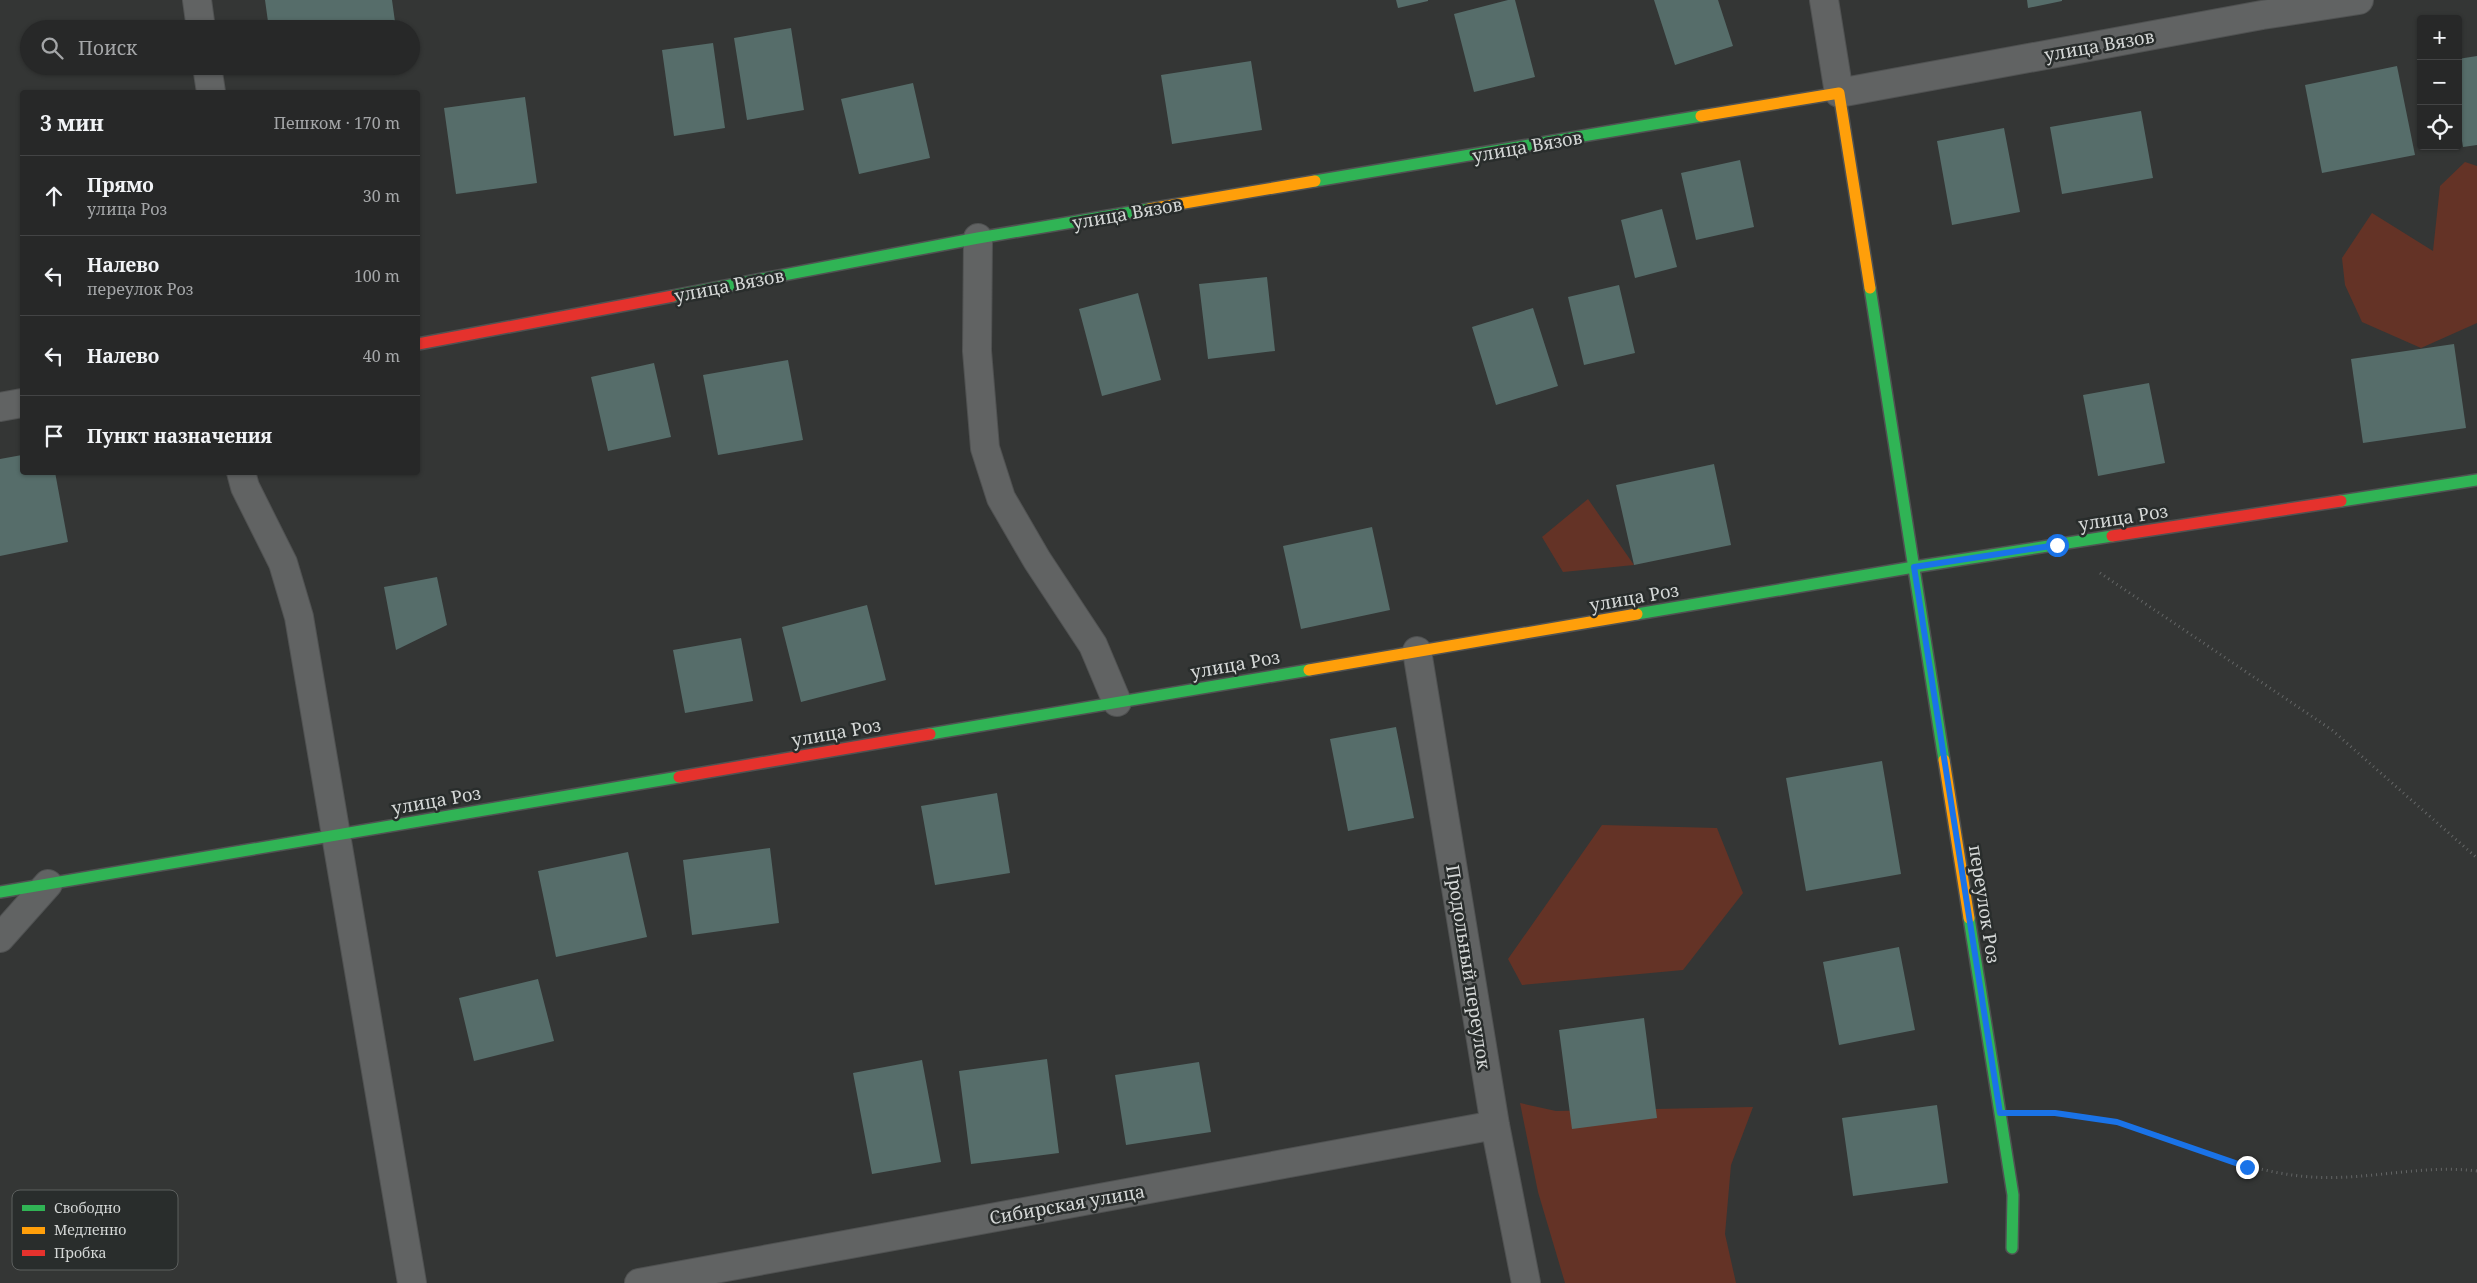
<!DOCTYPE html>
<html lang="ru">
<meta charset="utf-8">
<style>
:root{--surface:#272828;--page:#333434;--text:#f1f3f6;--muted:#a4a6a8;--line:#434445}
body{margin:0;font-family:"Noto Serif",serif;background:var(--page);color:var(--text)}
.controls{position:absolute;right:15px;top:15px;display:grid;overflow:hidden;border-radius:5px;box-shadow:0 1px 4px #0004}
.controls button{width:45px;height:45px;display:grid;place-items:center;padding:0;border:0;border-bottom:1px solid var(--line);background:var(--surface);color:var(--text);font:25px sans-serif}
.stop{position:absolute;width:15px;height:15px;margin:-11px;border:4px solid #1a73e8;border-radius:50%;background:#fff}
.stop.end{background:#1a73e8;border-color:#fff;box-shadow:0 1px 5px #0008}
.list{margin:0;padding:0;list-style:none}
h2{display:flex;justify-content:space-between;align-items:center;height:65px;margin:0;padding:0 20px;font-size:21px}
h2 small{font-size:16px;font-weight:400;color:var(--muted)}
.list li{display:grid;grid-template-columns:32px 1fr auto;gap:15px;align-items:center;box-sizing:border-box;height:80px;padding:0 20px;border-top:1px solid var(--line)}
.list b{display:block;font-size:19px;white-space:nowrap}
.list p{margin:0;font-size:16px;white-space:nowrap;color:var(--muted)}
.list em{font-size:16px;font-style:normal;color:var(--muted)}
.icon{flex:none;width:28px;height:28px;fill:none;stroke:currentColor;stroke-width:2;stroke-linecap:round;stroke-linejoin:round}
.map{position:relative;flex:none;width:2477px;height:1283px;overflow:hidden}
.search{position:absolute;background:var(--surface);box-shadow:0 1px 4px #0004;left:20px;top:20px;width:400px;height:55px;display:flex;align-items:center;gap:12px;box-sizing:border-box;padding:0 18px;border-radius:28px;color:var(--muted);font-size:19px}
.panel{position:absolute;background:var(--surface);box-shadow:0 1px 4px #0004;left:20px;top:90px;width:400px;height:385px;border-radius:5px}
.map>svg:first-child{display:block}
.green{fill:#643326}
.building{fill:#566d6a}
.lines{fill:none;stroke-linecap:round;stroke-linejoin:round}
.street-casing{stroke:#505252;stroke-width:30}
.fast-casing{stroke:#505252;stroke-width:14}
.slow-casing{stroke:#505252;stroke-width:14}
.jam-casing{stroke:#505252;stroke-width:14}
.path{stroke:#646666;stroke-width:3;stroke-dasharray:1 4;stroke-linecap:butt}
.street{stroke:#616363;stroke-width:28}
.fast{stroke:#30b455;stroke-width:11}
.slow{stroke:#ff9f0a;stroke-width:11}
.jam{stroke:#e5322d;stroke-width:11}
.route{stroke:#1a73e8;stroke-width:6}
.labels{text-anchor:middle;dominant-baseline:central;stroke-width:5;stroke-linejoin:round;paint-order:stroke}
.street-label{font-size:18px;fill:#d5d8d7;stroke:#292d2c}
.key{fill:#292d2c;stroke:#5d605f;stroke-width:1}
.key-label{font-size:14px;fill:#d5d8d7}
</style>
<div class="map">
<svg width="2477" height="1283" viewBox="0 0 2477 1283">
<rect width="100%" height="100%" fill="#343635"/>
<path class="green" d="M2465 162 2477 166V323L2421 348 2362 322 2345 285 2342 258 2372 213 2433 251 2440 186Z
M1588 499 1634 565 1563 572 1542 537Z
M1602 825 1717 828 1743 893 1683 970 1522 985 1508 959Z
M1520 1103 1556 1111 1753 1107 1731 1165 1725 1234 1736 1283H1565L1538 1192Z"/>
<path class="building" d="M265 0H392L396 29H269Z
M1396 0H1428V1L1398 8Z
M1508 0H1515L1535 77 1474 92 1454 14Z
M1654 0H1718L1733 46 1675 65Z
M2027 0H2062V1L2028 8Z
M791 28 804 110 747 120 734 38Z
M713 43 725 128 674 136 662 50Z
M2477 56V145L2463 147 2458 116V59Z
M1251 61 1262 130 1172 144 1161 75Z
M2397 66 2415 155 2322 173 2305 85Z
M913 83 930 158 859 174 841 99Z
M525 97 537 183 456 194 444 108Z
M2141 111 2153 178 2062 194 2050 127Z
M2004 128 2020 212 1952 225 1937 141Z
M1740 160 1754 227 1696 240 1681 173Z
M1662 209 1677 267 1635 278 1621 220Z
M1267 277 1275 351 1208 359 1199 284Z
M1619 285 1635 353 1584 365 1568 297Z
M1138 293 1161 380 1102 396 1079 309Z
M1533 308 1558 386 1496 405 1472 327Z
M2454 344 2466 428 2363 443 2351 359Z
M788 360 803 440 718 455 703 375Z
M654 363 671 437 608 451 591 377Z
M2149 383 2165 463 2098 476 2083 395Z
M22 455V472H55L68 542 0 556V459Z
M1714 464 1731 545 1634 565 1616 485Z
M1372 527 1390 610 1301 629 1283 546Z
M437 577 447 625 396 650 384 587Z
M867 605 886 680 801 702 782 627Z
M741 638 753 701 685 713 673 650Z
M1396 727 1414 818 1348 831 1330 739Z
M1882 761 1901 874 1806 891 1786 778Z
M997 793 1010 873 935 885 921 806Z
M770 848 779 923 692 935 683 860Z
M628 852 647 937 556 957 538 871Z
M1899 947 1915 1030 1839 1045 1823 962Z
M538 979 554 1041 474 1061 459 998Z
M1644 1018 1657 1118 1572 1129 1559 1030Z
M1047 1059 1059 1153 971 1164 959 1071Z
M922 1060 941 1162 872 1174 853 1073Z
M1199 1062 1211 1132 1126 1145 1115 1075Z
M1937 1105 1948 1183 1853 1196 1842 1118Z"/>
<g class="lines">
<g class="street-casing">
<path id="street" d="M197 0 201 29
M1824 0 1839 93 2262 15 2359 0
M207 66 211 92
M978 238 977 351 985 448 1001 498 1037 560 1093 645 1117 702
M0 407 22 403
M241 472 245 487 283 563 299 617 412 1283
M1417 651 1495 1125 1526 1283
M0 938 48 884
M639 1283 1495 1125"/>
</g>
<g class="fast-casing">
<path id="fast" d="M1315 181 1701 116
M1870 288 1944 760
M673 296 978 238 1149 209
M2341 501 2477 480
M1637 614 1914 567 2112 536
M930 734 1309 670
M0 892 679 777
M1969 918 2013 1195 2012 1248"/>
</g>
<g class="slow-casing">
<path id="slow" d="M1701 116 1839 93 1870 288
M1149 209 1315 181
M1309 670 1637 614
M1944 760 1969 918"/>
</g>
<g class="jam-casing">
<path id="jam" d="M418 344 673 296
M2112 536 2341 501
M679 777 930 734"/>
</g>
<path class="path" d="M2100 573 2332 730 2477 858
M2035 1113C2061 1113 2092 1116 2118 1123 2184 1140 2240 1172 2311 1177 2366 1181 2422 1164 2477 1171"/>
<use href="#street" class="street"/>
<use href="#fast" class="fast"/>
<use href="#slow" class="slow"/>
<use href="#jam" class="jam"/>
</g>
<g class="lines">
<path class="route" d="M2057 545 1914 567 2000 1113H2055L2117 1122 2247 1167"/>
</g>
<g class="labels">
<g class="street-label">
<text transform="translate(2099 45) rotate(-10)">улица Вязов</text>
<text transform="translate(1527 146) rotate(-10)">улица Вязов</text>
<text transform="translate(1127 213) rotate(-10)">улица Вязов</text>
<text transform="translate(729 285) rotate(-11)">улица Вязов</text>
<text transform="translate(2123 517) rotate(-9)">улица Роз</text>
<text transform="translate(1634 597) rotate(-10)">улица Роз</text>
<text transform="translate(1235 664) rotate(-10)">улица Роз</text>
<text transform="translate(836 732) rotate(-10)">улица Роз</text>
<text transform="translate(436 800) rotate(-10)">улица Роз</text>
<text transform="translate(1985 904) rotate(81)">переулок Роз</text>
<text transform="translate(1469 967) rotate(81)">Продольный переулок</text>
<text transform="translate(1067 1204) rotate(-10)">Сибирская улица</text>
</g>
</g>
<rect x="12" y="1190" width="166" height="80" rx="8" class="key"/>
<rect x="22" y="1205" width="23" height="6" fill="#30b455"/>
<rect x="22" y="1227" width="23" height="7" fill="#ff9f0a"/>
<rect x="22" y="1250" width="23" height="6" fill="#e5322d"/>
<g class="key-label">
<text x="54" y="1213">Свободно</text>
<text x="54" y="1235">Медленно</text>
<text x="54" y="1258">Пробка</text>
</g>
</svg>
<div class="controls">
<button>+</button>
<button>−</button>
<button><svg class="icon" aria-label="locate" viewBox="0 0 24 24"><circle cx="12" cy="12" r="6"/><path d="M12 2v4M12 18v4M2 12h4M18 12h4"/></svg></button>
</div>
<div class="stop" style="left:2057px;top:545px"></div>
<div class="stop end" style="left:2247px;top:1167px"></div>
<div class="search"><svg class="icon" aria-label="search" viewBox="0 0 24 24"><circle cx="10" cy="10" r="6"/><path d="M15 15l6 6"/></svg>Поиск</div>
<section class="panel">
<h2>3 мин<small>Пешком · 170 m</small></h2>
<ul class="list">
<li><svg class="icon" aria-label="ahead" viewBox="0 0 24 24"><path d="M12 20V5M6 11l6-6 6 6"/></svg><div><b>Прямо</b><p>улица Роз</p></div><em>30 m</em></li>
<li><svg class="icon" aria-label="left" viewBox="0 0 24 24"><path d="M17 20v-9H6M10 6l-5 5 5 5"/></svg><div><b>Налево</b><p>переулок Роз</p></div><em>100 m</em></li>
<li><svg class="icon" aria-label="left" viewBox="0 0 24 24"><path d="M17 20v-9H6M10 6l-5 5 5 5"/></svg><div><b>Налево</b></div><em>40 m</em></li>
<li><svg class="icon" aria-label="arrive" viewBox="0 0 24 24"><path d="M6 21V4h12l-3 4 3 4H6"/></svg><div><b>Пункт назначения</b></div></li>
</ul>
</section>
</div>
